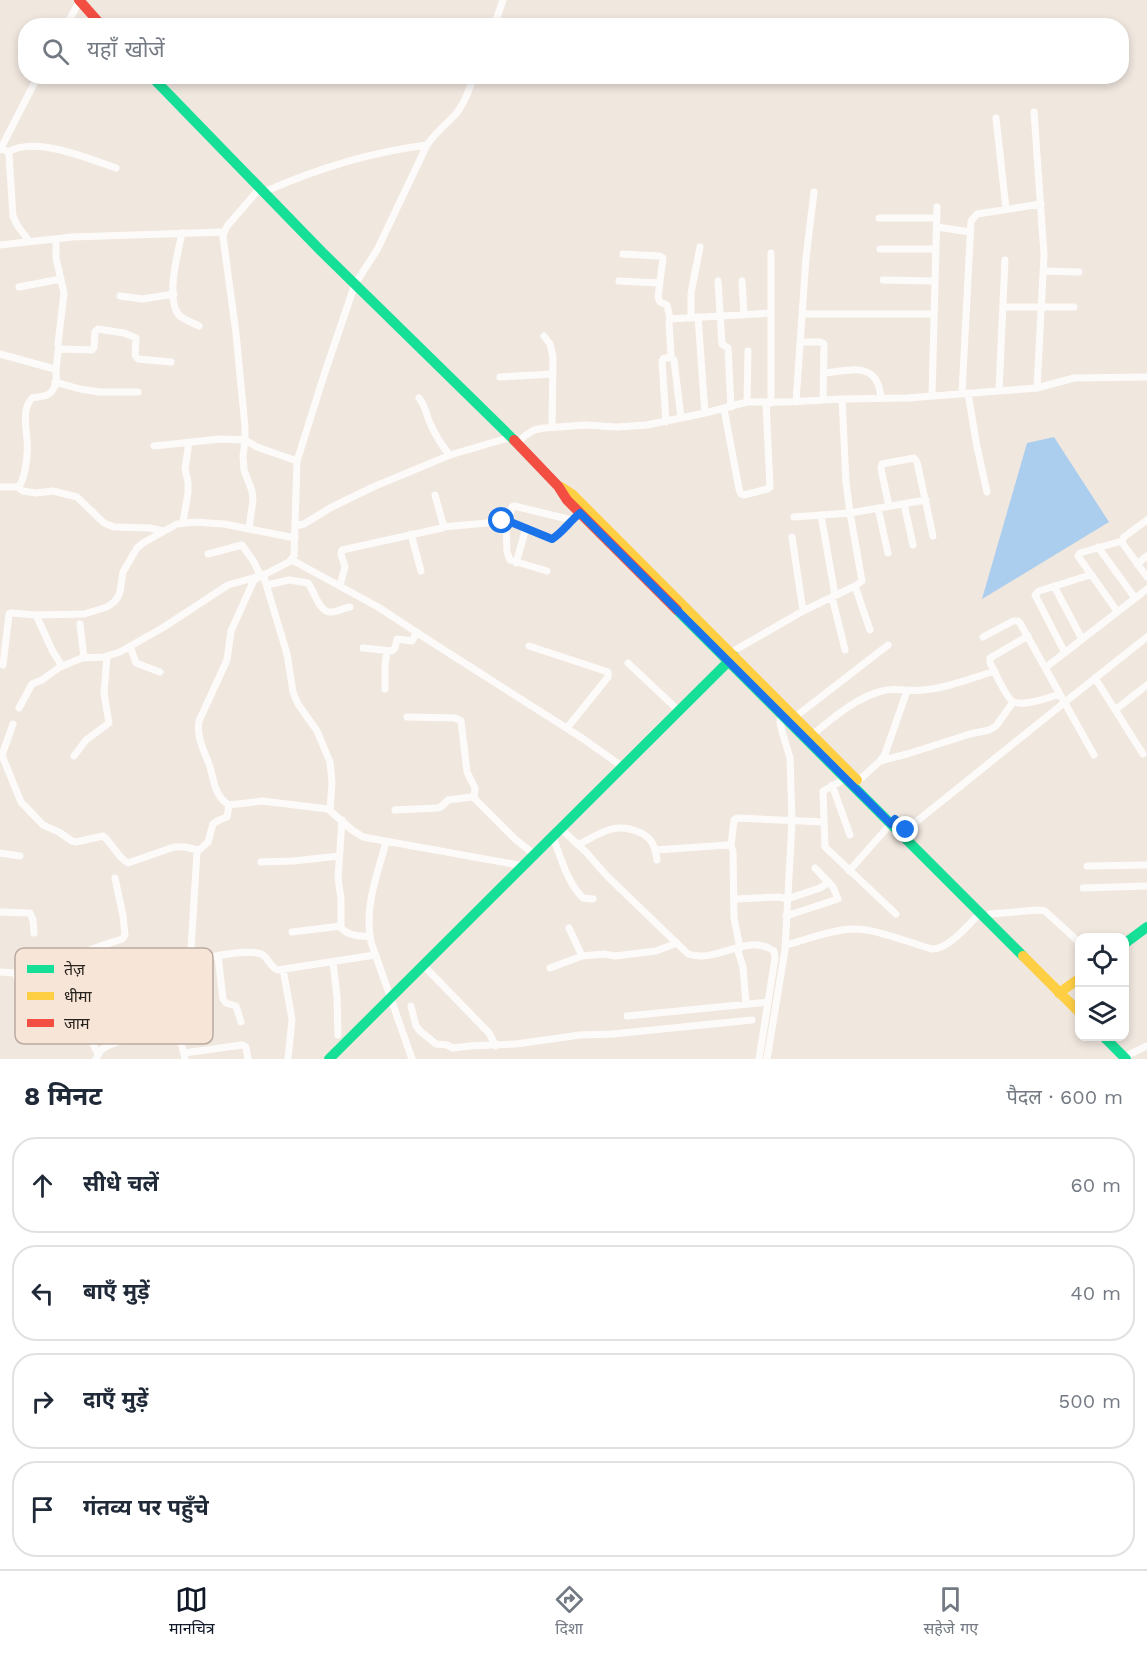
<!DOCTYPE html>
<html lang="hi">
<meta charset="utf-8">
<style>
:root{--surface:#fff;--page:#f2f2f3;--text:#1f2937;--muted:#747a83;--line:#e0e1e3;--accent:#111827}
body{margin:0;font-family:"Work Sans","Noto Sans Devanagari",sans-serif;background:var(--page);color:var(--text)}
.controls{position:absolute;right:18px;bottom:18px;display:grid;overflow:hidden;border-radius:12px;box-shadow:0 3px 9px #0003}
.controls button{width:54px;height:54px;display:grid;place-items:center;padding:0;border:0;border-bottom:2px solid var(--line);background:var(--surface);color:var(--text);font:30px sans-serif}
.stop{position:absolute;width:18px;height:18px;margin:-14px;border:4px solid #1a73e8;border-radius:50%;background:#fff}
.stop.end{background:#1a73e8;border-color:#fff;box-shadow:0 2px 6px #0008}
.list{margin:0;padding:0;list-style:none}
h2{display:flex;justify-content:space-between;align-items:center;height:78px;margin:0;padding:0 24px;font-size:26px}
h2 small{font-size:20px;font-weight:400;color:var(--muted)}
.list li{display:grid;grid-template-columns:39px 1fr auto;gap:18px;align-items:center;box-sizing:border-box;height:96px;margin:0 12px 12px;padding:0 12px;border:2px solid var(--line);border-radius:24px}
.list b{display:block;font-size:22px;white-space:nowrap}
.list em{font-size:20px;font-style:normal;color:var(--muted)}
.icon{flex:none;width:33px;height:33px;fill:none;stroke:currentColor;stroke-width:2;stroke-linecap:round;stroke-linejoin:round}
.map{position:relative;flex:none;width:1147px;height:1059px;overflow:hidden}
.search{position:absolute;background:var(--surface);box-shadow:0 3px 9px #0003;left:18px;right:18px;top:18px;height:66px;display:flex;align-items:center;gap:15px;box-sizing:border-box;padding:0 21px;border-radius:24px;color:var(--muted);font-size:22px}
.sheet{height:510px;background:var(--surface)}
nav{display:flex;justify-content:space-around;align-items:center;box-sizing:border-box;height:84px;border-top:2px solid var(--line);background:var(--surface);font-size:16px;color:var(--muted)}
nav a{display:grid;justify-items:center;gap:3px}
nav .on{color:var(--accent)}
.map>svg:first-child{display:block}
.water{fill:#acceee}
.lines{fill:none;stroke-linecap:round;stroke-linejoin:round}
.street{stroke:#fdfbfa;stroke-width:7}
.fast{stroke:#16e098;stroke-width:10}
.slow{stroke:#ffcf43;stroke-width:10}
.jam{stroke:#f24e42;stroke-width:10}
.route{stroke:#1a73e8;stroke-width:8}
.key{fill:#f7e6d8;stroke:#b9aba0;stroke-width:1.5}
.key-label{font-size:16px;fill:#28221d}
</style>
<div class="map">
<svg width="1147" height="1059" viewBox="0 0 1147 1059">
<rect width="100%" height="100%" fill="#f0e7df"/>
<path class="water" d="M1054 437 1109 522 982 599 1027 443Z"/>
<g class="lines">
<path class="street" d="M66 26 80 0
M494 26 503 0
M474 76C469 90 464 105 454 116 444 126 435 133 427 145L377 250 355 284 324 375 297 461 294 556 289 562 254 580 231 631 227 660 199 721C196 738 205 752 210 767 214 781 215 797 229 805L262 801 328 809 352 830 363 837 524 866
M1034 112 1044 255 1037 388
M996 118 1006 209
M1 148 8 152 9 155 13 216 17 225 29 241
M0 150 38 76
M8 152C36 136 87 158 116 168
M260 188 228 225 224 232 223 237 236 333 245 427V440L257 447 297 461
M264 192C316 169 371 152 427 145
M879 218H937
M937 227 970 232
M182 233C178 252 166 297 178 314 183 320 192 322 199 326
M56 239V258L64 293 58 344 59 351
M0 245 72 237 224 232
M880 249H936
M623 254 659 256 663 258 658 297 660 302 667 305 670 319
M1044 271 1079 272
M883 280 935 281
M619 281 660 283
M718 281 722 344 728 348 731 407
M742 281 744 315
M19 287 61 279
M120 296 142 299 174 294
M1003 307H1074
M802 314H934
M698 317 705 413
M691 318V293L700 247
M544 336 550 344 553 357 552 427
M800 342H820L824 344 823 400
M0 354 51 368 55 369C58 377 56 391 47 395 42 397 36 397 32 398 22 409 26 426 27 440 28 450 27 460 25 470 23 477 23 482 18 487H0
M670 357 674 360 681 418
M56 371 58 352 60 349 92 350 94 347 95 332 98 329 124 333 136 338 135 355 138 359 171 362
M824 373C852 370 878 361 881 398
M500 377 553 374
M55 382 80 389 99 392H138
M999 391 1005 260
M962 393 971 221 977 214 1041 204
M968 393 977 447 987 492
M932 396 937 207
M419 398C425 405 426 413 429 421 434 432 441 446 450 455
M747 402 748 351
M796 402 806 258 814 192
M771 403V253
M724 409 739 489 741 494 744 495 767 489 770 487 766 403
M666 422 662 361 664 358H668L671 354 669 323 670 319 771 313
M517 443 526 435 534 430 544 428 585 425 617 427 647 425 705 413 747 402H787L842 399 907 398 1037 388 1074 378 1147 377
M154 446 220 439 245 440 243 456 244 470 252 491 253 500 249 528
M18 487 23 491 36 493 53 491 77 497 104 523 114 527 150 528 163 531
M904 504 913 545
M889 506 881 469 882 464 914 458 917 462 933 536
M878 508 888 553
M821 515 835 595
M794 517 850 513 926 500
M1147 520 1124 537 1122 541 1123 544 1147 577
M506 521 507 552 510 560 547 571
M508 521 512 507 514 506 572 520
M183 522 188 493V482L185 469 189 442
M295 526 304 524 330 508 373 487 450 455 511 437
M443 527 508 521 552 539C561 534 571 521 580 513
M411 534 421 571
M792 537 803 611
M1098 547 1135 598
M208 554 242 545 254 562 260 575
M292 560 378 607 433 643 582 738 623 767
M516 563 526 528
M1137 564 1147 556
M263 574 287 654 293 692 298 704 317 731 330 762 332 782 330 810
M267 585 289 580 308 583C314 590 318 610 329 612 334 613 344 608 350 607
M340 585 345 567 341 554 342 550 442 528 443 524 435 495
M855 586 870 630
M1054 586 1082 639
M832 597 845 650
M1117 611 1078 556 1080 553 1122 541
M36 615 53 652 62 666
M80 624 84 658
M1028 636 990 658V663C994 670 1006 697 1012 701 1022 708 1050 697 1060 694
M983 637 1013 621H1018L1020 623 1094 755
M130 646 136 663 160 672
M529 646 608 672V677L567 728
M363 648 392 651 395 648 397 639 412 641 417 632
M730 653 803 611 855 586 862 581 850 513 846 482 842 399
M1065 653 1035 595 1039 591 1090 575
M628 663 679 711
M3 665 9 614 11 613 36 615 84 614 107 607 114 602 118 597 120 592 123 572 137 548 143 543 177 524 194 522 224 524 295 538
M1045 668 1147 589
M1095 678 1143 754
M385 689V665L387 651
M19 708 32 684 42 680 60 667 82 658 104 657 120 652 164 627 228 585 256 577
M1115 710 1147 685
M407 717 455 718 461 721 467 772 475 788 474 798
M795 717 888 645
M812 735C833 718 855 698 882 691 895 687 909 692 923 690 947 688 972 678 995 671
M0 754 3 758 21 802 43 825 59 832 72 841 76 842 103 836C113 844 117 857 128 863L174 847H185L198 850
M2 755 13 724
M74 756 86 740 109 723 104 694 107 656
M880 761 907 754 970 734 989 730 996 726 1013 702
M845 779 823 791 825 847 896 914
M858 781 880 761 885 754 907 691
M832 785 850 835
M395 810 437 808 441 807 448 800 471 797 474 798 515 839 535 855
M342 820 338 878 341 899V928C349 936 359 937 370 936
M561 829 586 852 606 875 688 954C717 964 747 932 774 951L775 958 759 1059
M906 830 1065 702 1147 637
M553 837C561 858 567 882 583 898L593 899
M386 842C377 876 364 906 371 942L412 1059
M578 845C601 833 615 821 641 833 653 839 655 847 657 860
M731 846 734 820 737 818 824 822
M656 850 728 845 731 846 733 851 734 918 740 948
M0 853 20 856
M261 862 293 861 339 856
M1087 866 1147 865
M849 871 895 819
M1083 888 1147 886
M735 899 779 897 787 899 820 888 829 882
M0 912 30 913 33 920 34 933
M990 914 1038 910 1045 911 1080 943
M786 916 838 899 833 887 815 868
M569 928 582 956
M292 932 341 926
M785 945C806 940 833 929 854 929 877 929 910 943 932 949 949 949 968 925 980 913
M737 948 743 967 746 1004
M218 956 223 999 226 1003 236 1006 241 1022
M190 961C205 958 248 948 261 954 269 957 269 967 278 970L375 955
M333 962 337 997 338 1035
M423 965 489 1033 496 1046
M550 968 582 956 604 954 615 956 656 951 677 943
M283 969 292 1019 288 1059
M0 972 15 973 24 992C27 993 31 994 34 995 43 998 51 1008 58 1013L64 1011 70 1012 90 1038 98 1054
M411 1006 416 1026 420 1031 436 1044 447 1045 453 1048 470 1046 516 1044 580 1035 613 1034 752 1020
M159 1009 181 1042 185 1059
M70 1012C70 1001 66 974 71 964 79 951 107 944 122 939L125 935 123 916 115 878
M627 1016 768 1002
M184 1053 242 1045 246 1047 248 1059
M1130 1054 1147 1046
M96 1059 101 1050 107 1046 126 1039 148 1017 179 996 185 990 190 965 197 852 208 842 213 824 219 820 227 817 229 805
M767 1059 785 950 792 821 790 758 782 731 780 722 781 714"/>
<path class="fast" d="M151 76 322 252 514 440
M677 610 1023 956
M1124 944 1147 927
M1103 1036 1126 1059
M329 1059 734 656"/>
<path class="slow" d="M561 487 573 495 857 780
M1023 956 1080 1013
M1059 993 1080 978"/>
<path class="jam" d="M79 0 102 26
M514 440 558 486 567 500 677 610"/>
</g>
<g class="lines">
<path class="route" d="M502 521H508L552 539C562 533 570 521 580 513L891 824 895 819 906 830"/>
</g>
<rect x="15" y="948" width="198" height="96" rx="9" class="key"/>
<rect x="27" y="965" width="27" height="8" fill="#16e098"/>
<rect x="27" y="992" width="27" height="8" fill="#ffcf43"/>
<rect x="27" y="1019" width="27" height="8" fill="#f24e42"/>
<g class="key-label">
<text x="64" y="975">तेज़</text>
<text x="64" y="1002">धीमा</text>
<text x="64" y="1029">जाम</text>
</g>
</svg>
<div class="controls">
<button><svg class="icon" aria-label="locate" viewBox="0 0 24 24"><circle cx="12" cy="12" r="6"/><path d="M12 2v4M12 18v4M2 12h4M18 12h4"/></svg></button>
<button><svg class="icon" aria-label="layers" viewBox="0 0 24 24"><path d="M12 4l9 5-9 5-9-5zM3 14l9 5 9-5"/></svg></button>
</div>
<div class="stop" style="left:502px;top:521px"></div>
<div class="stop end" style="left:906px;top:830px"></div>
<div class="search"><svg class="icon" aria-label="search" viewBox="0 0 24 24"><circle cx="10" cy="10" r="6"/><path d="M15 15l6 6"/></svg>यहाँ खोजें</div>
</div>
<section class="sheet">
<h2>8 मिनट<small>पैदल · 600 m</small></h2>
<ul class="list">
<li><svg class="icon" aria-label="ahead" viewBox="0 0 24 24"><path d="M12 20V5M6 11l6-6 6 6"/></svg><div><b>सीधे चलें</b></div><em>60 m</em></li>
<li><svg class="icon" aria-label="left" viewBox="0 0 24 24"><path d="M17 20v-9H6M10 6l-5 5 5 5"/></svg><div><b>बाएँ मुड़ें</b></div><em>40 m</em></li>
<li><svg class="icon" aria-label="right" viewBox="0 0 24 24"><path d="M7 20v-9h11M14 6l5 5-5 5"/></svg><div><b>दाएँ मुड़ें</b></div><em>500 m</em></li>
<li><svg class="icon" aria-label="arrive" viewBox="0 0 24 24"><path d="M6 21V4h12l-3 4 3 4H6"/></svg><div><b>गंतव्य पर पहुँचे</b></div></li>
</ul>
</section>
<nav>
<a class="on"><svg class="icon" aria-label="map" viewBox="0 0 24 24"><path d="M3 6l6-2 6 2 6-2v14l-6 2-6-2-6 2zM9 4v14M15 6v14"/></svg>मानचित्र</a>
<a><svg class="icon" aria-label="directions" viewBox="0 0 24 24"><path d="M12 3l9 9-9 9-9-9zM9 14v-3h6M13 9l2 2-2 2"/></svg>दिशा</a>
<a><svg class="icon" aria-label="saved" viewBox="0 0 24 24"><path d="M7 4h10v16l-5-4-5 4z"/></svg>सहेजे गए</a>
</nav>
